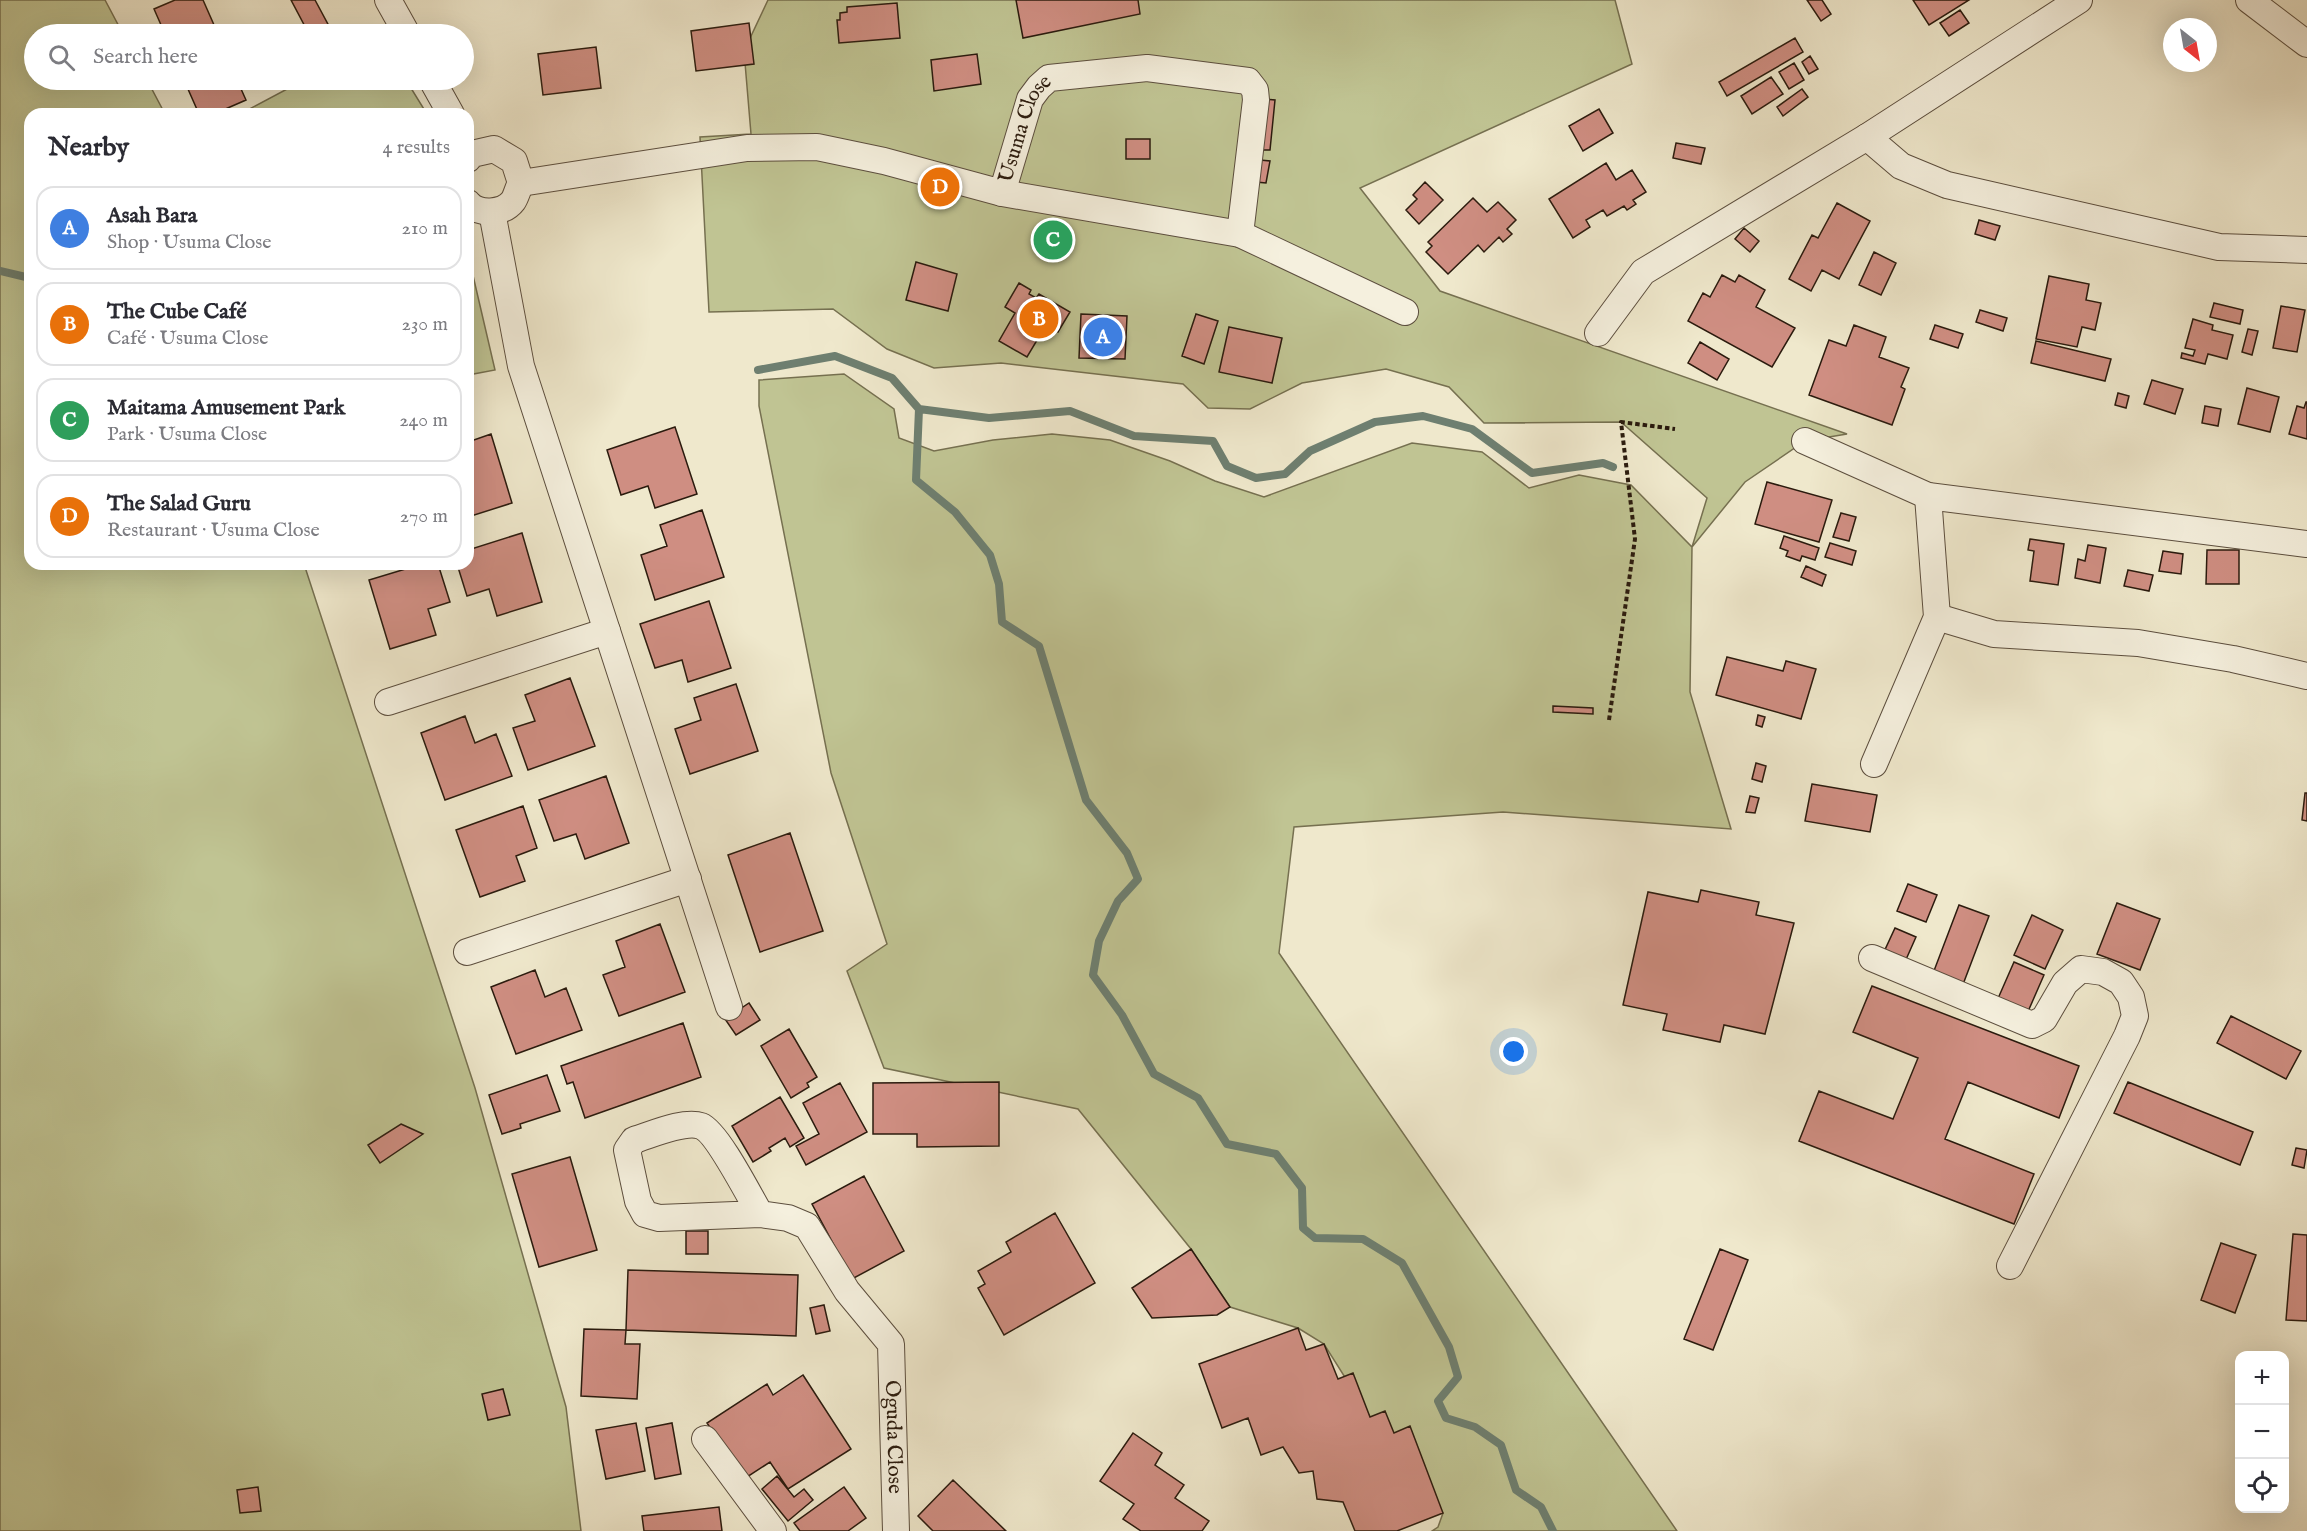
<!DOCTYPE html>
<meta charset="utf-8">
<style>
:root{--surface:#fff;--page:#f7f7f7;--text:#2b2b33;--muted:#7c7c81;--line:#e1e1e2;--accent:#d93025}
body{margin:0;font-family:"IM FELL English",serif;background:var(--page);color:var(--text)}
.controls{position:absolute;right:18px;bottom:18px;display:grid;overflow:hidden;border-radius:12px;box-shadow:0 6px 24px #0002}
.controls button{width:54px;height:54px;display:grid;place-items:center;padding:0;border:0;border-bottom:2px solid var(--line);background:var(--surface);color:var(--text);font:30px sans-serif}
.compass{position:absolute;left:2163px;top:18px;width:54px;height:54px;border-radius:50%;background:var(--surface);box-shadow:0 6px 24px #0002;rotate:149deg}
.you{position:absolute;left:1514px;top:1052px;width:21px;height:21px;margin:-15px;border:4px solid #fff;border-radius:50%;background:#1a73e8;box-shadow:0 0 0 9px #1a73e833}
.badge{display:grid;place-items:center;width:39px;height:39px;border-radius:50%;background:var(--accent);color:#fff;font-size:20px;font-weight:700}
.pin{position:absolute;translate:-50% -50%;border:3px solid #fff;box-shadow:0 2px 6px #0006}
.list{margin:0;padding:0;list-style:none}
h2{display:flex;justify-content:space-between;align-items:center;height:78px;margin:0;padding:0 24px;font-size:26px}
h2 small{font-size:20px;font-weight:400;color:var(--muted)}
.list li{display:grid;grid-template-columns:39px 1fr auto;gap:18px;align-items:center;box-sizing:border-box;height:84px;margin:0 12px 12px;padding:0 12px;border:2px solid var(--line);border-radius:18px}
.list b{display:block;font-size:22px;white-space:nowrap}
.list p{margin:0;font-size:20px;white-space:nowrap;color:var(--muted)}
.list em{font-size:20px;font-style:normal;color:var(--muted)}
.icon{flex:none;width:33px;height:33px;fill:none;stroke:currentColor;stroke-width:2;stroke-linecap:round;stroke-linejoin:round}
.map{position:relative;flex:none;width:2307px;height:1531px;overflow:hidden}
.search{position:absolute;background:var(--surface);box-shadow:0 6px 24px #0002;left:24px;top:24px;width:450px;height:66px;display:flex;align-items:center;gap:15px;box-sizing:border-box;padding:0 21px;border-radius:33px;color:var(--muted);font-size:22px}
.panel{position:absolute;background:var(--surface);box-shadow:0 6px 24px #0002;left:24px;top:108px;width:450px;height:462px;border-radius:18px}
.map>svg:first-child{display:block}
.green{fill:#c0c493;stroke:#767050;stroke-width:1.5}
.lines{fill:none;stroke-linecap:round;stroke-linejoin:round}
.stream{stroke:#6e7f70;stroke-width:8}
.building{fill:#cf8e82;stroke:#2b1b0e;stroke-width:1.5}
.minor-casing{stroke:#5c4e3e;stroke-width:28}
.path{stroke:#2b1b0e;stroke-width:4;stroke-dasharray:4.5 3;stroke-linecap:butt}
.minor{stroke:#f5f0de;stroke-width:26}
.labels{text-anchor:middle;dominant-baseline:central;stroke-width:4.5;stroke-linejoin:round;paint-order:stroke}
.street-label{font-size:21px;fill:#2b1b0e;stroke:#f5f0de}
</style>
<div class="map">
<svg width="2307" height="1531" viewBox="0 0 2307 1531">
<rect width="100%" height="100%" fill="#efe8cc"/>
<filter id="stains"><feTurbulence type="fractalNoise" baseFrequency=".00333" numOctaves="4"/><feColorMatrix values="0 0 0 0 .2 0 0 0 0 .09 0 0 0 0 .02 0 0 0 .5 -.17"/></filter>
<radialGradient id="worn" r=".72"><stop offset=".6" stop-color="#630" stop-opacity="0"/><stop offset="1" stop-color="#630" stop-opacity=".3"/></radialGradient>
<path class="green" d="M0 0H105L123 34H34V80H147L165 114H30V564H304L475 1088 566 1407 581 1531H0Z
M768 0H1615L1632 64 1360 188 1440 291 1847 434 1805 441 1745 482 1692 547 1690 692 1731 829 1503 812 1294 827 1279 953 1677 1531H1432L1438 1527 1443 1513 1394 1433 1370 1417 1324 1344 1298 1328 1230 1307 1191 1249 1078 1109 884 1068 847 971 887 944 831 773 759 406V380L844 374 894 409 899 438 934 451 993 440 1052 434 1110 440 1170 461 1215 481 1264 497 1412 443 1482 452 1529 488 1579 475 1631 485 1692 547 1707 498 1621 422 1484 423 1449 387 1386 369 1302 383 1250 409 1208 408 1183 384 1001 363 934 368 887 349 833 309 709 312 700 137 751 134 744 51Z
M304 80H406L427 114H240Z
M468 254 495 370 468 375Z"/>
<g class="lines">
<path class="stream" d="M0 271 30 278
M758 370 835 356 892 378 919 409 989 418 1070 411 1134 436 1213 441 1227 466 1256 478 1285 474 1310 451 1375 422 1423 416 1472 429 1532 473 1603 463 1613 467
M919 409 916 480 955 512 990 555 999 584 1002 622 1039 646 1086 800 1127 853 1138 879 1118 901 1099 941 1093 975 1122 1015 1154 1074 1198 1098 1227 1144 1276 1154 1302 1188 1303 1228 1315 1238 1363 1239 1402 1263 1449 1347 1458 1377 1438 1401 1446 1418 1475 1427 1501 1445 1516 1490 1541 1507 1553 1531"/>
</g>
<path class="building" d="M175 0H203L218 34H165L154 9Z
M291 0H315L330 28 318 34H309Z
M1016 0H1138L1140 14 1023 38Z
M1807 0H1822L1831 14 1821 21Z
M1913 0H1969L1929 25Z
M897 3 900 38 839 43 837 20H840V13L847 12V7Z
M1960 10 1969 23 1949 36 1940 23Z
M749 23 754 64 696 71 691 31Z
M1795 38 1803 52 1727 96 1719 82Z
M596 47 601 88 543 95 538 54Z
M977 54 981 84 934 91 931 60Z
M1810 56 1818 69 1809 74 1802 62Z
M1794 63 1804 80 1789 89 1779 72Z
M1771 77 1783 94 1752 114 1741 96Z
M184 80H237L246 100 214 114H199Z
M1802 89 1808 97 1783 116 1777 107Z
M1265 99 1275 100 1270 150H1260Z
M1599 109 1613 133 1583 151 1569 126Z
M1126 139H1150V159H1126Z
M1676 143 1705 148 1701 164 1673 158Z
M1260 160 1270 161 1266 183 1256 182Z
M1606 163 1616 180 1632 170 1646 192 1633 200 1636 204 1627 210 1624 206 1607 216 1603 210 1586 220 1590 227 1573 238 1549 199Z
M1425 182 1443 200 1419 224 1406 210 1417 199 1413 195Z
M1473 198 1487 212 1498 202 1516 220 1507 229 1512 234 1503 242 1499 237 1484 252 1478 245 1448 274 1426 252 1432 246 1428 242Z
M1837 203 1870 221 1839 279 1822 270 1811 291 1789 279 1812 235 1818 238Z
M1979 220 2000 226 1995 240 1975 234Z
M1744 228 1759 241 1750 252 1735 239Z
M1874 252 1896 263 1881 295 1859 285Z
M916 262 957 274 948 311 906 300Z
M1722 275 1735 282 1739 275 1765 290 1756 307 1795 328 1772 367 1688 321 1703 293 1710 297Z
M2049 276 2089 284 2086 300 2101 303 2095 330 2082 327 2077 347 2036 339Z
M1019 283 1031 290 1029 294 1036 298 1039 294 1070 312 1058 332 1046 325 1027 357 999 341 1015 313 1005 307Z
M2214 303 2243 310 2240 324 2210 317Z
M2281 306 2305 310 2297 352 2273 348Z
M1980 310 2007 318 2003 331 1976 322Z
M1081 314 1127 316 1125 359 1079 358Z
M1196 314 1218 321 1204 364 1182 356Z
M2193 319 2213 325 2212 330 2233 335 2227 359 2208 354 2205 364 2181 358 2182 353 2193 356 2195 350 2185 348Z
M1854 325 1886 337 1879 357 1909 368 1901 387 1905 389 1892 425 1809 395 1829 340 1846 346Z
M1935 325 1963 334 1958 348 1930 339Z
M1229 327 1282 338 1272 383 1219 372Z
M2248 329 2258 331 2252 355 2242 352Z
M2036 341 2111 359 2105 381 2031 363Z
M1700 342 1729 359 1717 380 1688 363Z
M2152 380 2183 389 2175 414 2144 404Z
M2247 388 2279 397 2270 432 2238 424Z
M2118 393 2129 396 2126 408 2115 405Z
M2306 402H2307V439L2289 434 2297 406 2304 408Z
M2205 406 2221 409 2218 426 2202 423Z
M675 427 697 494 655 508 648 486 621 495 607 450Z
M491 434 512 503 468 517V442Z
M1767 482 1832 500 1819 542 1755 524Z
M702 510 724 577 655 600 641 555 667 546 660 525Z
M1841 513 1856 517 1849 541 1833 537Z
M522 533 542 602 497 616 489 589 467 596 457 564H468V550Z
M1784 536 1819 548 1815 560 1802 556 1800 561 1786 556 1788 551 1780 548Z
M2030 539 2064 544 2058 585 2030 581 2034 551 2028 550Z
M1830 543 1856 551 1852 565 1825 557Z
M2088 545 2106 548 2100 583 2075 578 2078 559 2085 561Z
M2207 550H2239V584H2206Z
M2163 551 2183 554 2181 574 2159 571Z
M422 564H438L450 602 428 609 436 635 390 649 369 580Z
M1806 566 1826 575 1822 586 1801 577Z
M2128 570 2153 575 2149 591 2124 586Z
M709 601 731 668 688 682 682 660 655 668 640 624Z
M1727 657 1783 671 1786 661 1816 669 1801 719 1716 695Z
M570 678 595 746 528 770 513 728 535 721 525 695Z
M736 684 758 751 690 774 675 729 701 720 694 698Z
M1553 706 1593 708V714L1553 712Z
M1758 715 1765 717 1762 727 1756 725Z
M465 716 475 743 496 734 512 776 445 800 421 733Z
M1756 763 1766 766 1762 782 1752 779Z
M606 776 629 843 585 859 576 834 554 841 539 800Z
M1812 784 1877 795 1870 832 1805 821Z
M2305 793H2307V821L2302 820Z
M1750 796 1759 798 1755 813 1746 812Z
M523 806 537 848 516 856 525 881 480 897 456 830Z
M790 833 823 931 760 952 728 855Z
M1908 884 1937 895 1926 922 1897 911Z
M1701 890 1759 902 1756 915 1794 923 1765 1034 1724 1025 1720 1042 1663 1030 1667 1014 1623 1005 1648 892 1698 902Z
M2117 903 2160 919 2140 970 2097 954Z
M1959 905 1989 916 1962 987 1932 976Z
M2032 915 2063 930 2045 969 2014 955Z
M660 924 685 992 619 1016 603 975 625 967 616 941Z
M1895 928 1916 937 1904 964 1883 954Z
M2014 962 2044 975 2026 1016 1996 1003Z
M535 970 545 997 566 988 582 1030 516 1054 491 987Z
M1872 986 2079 1066 2059 1118 1968 1082 1945 1139 2034 1174 2014 1224 1799 1141 1819 1091 1893 1119 1918 1058 1853 1032Z
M749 1003 760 1020 736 1035 725 1019Z
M2231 1016 2301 1051 2286 1079 2217 1043Z
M683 1023 701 1077 585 1118 573 1082 567 1084 561 1066Z
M789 1029 817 1077 807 1083 809 1087 791 1098 761 1046Z
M547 1075 560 1111 520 1124 521 1128 502 1134 489 1095Z
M999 1082V1146L917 1147V1134H873V1083Z
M2128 1082 2253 1132 2240 1165 2114 1113Z
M840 1083 867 1132 806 1165 796 1146 819 1134 803 1103Z
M780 1097 804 1138 790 1147 785 1138 769 1148 771 1151 753 1162 732 1126Z
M401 1124 423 1134 380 1163 368 1145Z
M2296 1148 2307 1150 2304 1168 2292 1165Z
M570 1157 597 1250 539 1267 512 1174Z
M864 1176 904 1251 852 1279 812 1204Z
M1055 1213 1095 1283 1004 1335 978 1288 985 1284 978 1271 1011 1252 1006 1242Z
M686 1231H708V1254H686Z
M2293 1234 2307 1235V1321L2286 1320Z
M2221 1243 2256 1255 2235 1313 2201 1300Z
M1191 1249 1230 1307 1217 1315 1152 1318 1132 1288Z
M1720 1249 1748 1260 1713 1350 1684 1339Z
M628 1270 798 1275 796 1336 626 1330Z
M824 1305 830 1331 816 1334 810 1308Z
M1298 1328 1306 1350 1324 1344 1338 1379 1353 1373 1370 1417 1385 1411 1394 1433 1410 1426 1443 1513 1397 1531H1355L1343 1502 1317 1499 1313 1471 1299 1473 1283 1447 1261 1455 1248 1418 1222 1428 1199 1364Z
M584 1329 626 1330 625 1344H640L637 1399 581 1396Z
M803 1375 851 1449 788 1489 770 1462 744 1479 707 1423 767 1384 773 1395Z
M503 1389 510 1415 488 1420 482 1394Z
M636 1423 645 1471 606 1479 596 1430Z
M672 1423 681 1474 655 1479 646 1428Z
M1133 1433 1162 1453 1155 1465 1184 1485 1175 1498 1209 1521 1202 1531H1141L1123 1519 1134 1504 1100 1481Z
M777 1476 794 1497 804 1489 813 1500 788 1521 762 1489Z
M953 1480 1006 1531H933L918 1516Z
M258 1487 261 1511 240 1513 237 1490Z
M844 1487 866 1518 848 1531H800L794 1523Z
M719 1507 722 1531H644L642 1516Z"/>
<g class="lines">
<g class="minor-casing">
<g id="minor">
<path d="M388 0 407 34"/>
<path d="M2249 0 2307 44"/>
<path d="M432 80 451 114"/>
<path d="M1867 137 1901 166 1947 185 2219 247 2307 250"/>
<path d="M468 159 472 154 494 149 514 161 521 183C518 188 516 197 513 201 503 214 478 215 468 203"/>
<path id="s1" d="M521 183 747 148 817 147 884 161 1002 193 1030 99 1039 87 1049 78 1147 68 1248 81 1255 90 1256 100 1240 234"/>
<path d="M1002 193 1240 234 1405 312"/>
<path d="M492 212 521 366 729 1007"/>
<path d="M1598 333 1643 272 1867 137 2079 0"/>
<path d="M1805 441 1928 496 2307 544"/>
<path d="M1937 617 1994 634 2138 643 2233 659 2307 676"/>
<path d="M388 702 607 631"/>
<path d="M1874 764 1937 617 1928 496"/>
<path d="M467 952 688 879"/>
<path d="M1872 958 2032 1025 2044 1019 2065 983 2081 969 2103 972 2121 982 2131 997 2135 1016 2127 1036 2010 1266"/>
<path id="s2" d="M760 1214C750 1197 717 1132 701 1126 684 1120 651 1135 634 1140L627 1150 638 1201 645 1214 659 1218 760 1214 788 1218 807 1226 847 1291 891 1344 896 1531"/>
<path d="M705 1439 773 1531"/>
</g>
</g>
<path class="path" d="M1609 720 1635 539 1621 422 1675 429"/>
<use href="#minor" class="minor"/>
</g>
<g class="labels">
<g class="street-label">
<text stroke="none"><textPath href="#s1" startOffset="558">Usuma Close</textPath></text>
<text stroke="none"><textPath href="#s2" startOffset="658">Oguda Close</textPath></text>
</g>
</g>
<rect width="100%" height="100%" filter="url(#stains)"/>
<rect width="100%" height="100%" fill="url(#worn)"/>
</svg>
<div class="controls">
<button>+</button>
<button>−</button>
<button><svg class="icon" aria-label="locate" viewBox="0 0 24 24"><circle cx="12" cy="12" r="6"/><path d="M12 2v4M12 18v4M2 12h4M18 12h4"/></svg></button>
</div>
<svg class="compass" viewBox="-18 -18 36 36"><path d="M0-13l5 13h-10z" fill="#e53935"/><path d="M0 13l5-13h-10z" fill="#7c7c81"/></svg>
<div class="you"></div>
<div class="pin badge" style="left:1103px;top:337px;background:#3f7fe0">A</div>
<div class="pin badge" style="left:1039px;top:319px;background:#e8710a">B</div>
<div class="pin badge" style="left:1053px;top:240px;background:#2e9e5b">C</div>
<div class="pin badge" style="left:940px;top:187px;background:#e8710a">D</div>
<div class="search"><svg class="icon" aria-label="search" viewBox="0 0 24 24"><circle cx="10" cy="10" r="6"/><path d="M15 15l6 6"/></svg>Search here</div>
<section class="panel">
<h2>Nearby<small>4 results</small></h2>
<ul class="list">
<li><span class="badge" style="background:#3f7fe0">A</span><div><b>Asah Bara</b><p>Shop · Usuma Close</p></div><em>210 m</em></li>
<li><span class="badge" style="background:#e8710a">B</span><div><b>The Cube Café</b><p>Café · Usuma Close</p></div><em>230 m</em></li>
<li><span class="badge" style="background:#2e9e5b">C</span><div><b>Maitama Amusement Park</b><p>Park · Usuma Close</p></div><em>240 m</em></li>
<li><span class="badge" style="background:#e8710a">D</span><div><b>The Salad Guru</b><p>Restaurant · Usuma Close</p></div><em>270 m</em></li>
</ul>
</section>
</div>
